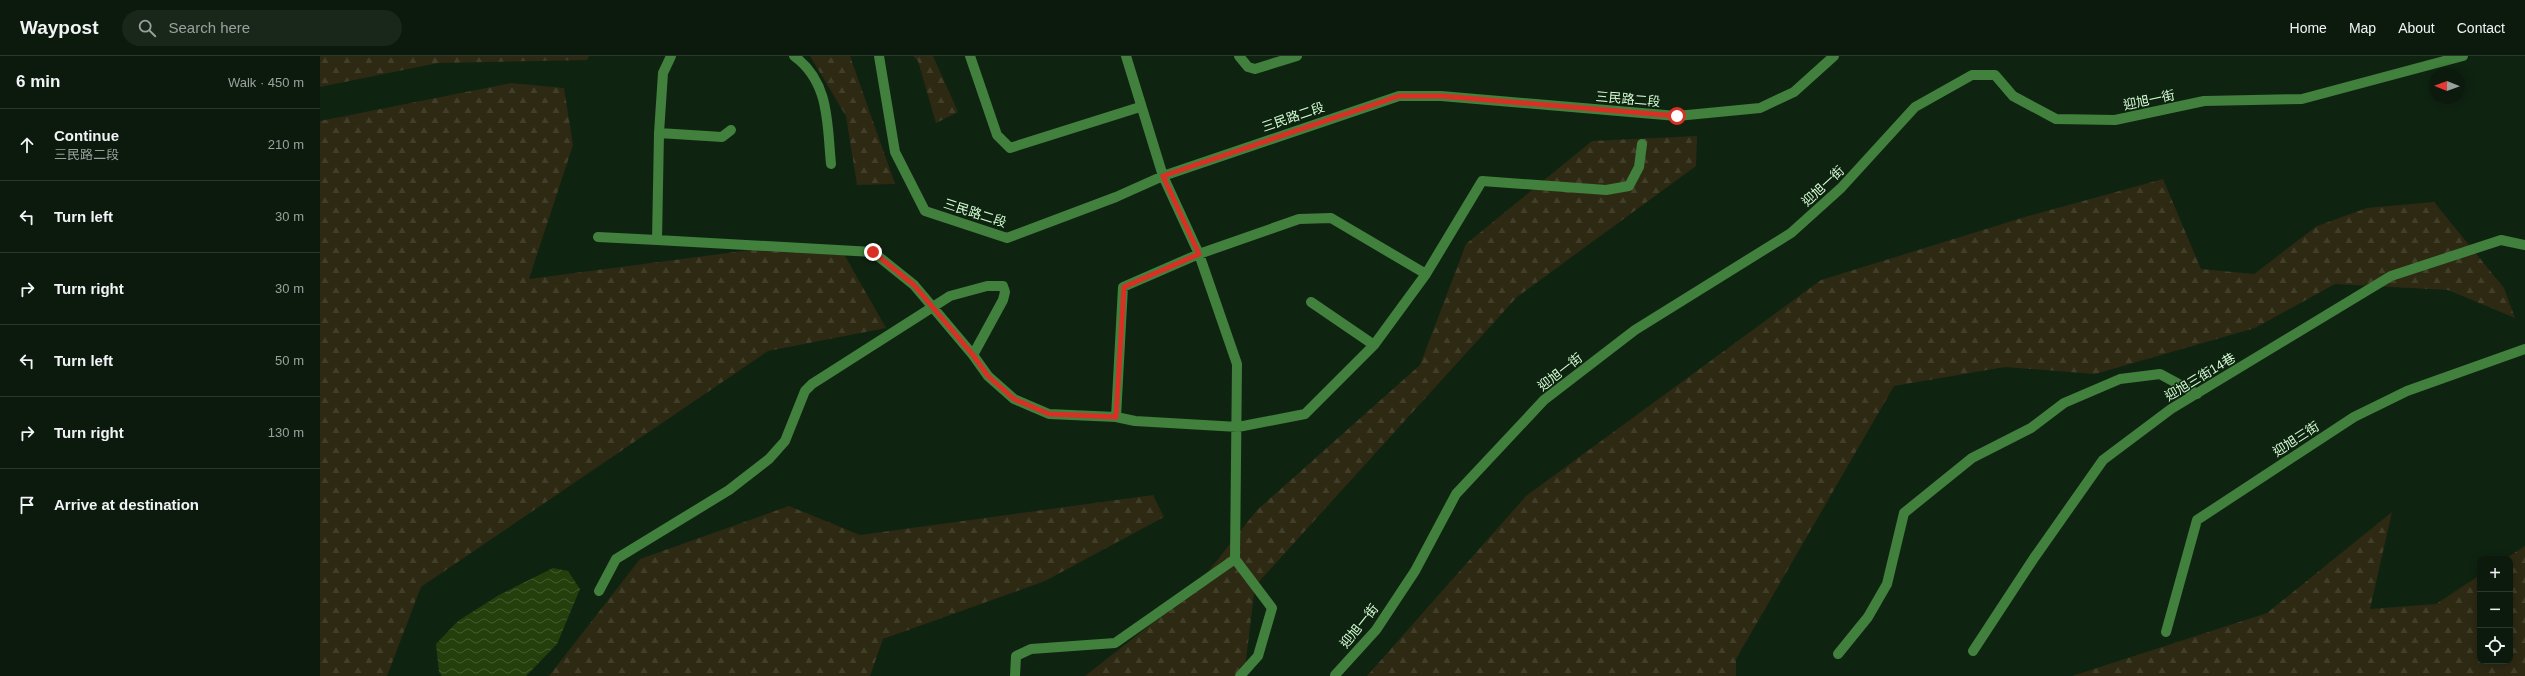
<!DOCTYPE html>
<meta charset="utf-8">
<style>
:root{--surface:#0b1a0d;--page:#19271b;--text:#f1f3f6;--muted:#9aa19d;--line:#2b382e}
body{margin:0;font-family:Arial,"Noto Sans TC",sans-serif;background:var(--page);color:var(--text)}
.controls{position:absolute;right:12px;bottom:12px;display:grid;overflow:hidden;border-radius:8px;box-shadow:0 2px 10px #0003}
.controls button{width:36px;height:36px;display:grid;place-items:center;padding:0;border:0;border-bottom:1px solid var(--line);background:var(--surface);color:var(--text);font:20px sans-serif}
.compass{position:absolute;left:2109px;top:12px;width:36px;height:36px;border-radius:50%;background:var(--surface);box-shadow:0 2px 10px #0003;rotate:271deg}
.stop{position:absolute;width:12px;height:12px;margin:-9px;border:3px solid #d93025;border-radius:50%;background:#fff}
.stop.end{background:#d93025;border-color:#fff;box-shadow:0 1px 4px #0008}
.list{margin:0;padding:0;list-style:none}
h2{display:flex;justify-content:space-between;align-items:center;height:52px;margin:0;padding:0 16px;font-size:17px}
h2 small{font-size:13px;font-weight:400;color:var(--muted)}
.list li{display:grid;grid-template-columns:26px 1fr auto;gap:12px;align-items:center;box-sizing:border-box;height:72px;padding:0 16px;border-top:1px solid var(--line)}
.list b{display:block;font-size:15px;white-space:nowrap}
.list p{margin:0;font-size:13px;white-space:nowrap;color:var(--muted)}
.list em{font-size:13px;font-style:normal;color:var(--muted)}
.icon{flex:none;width:22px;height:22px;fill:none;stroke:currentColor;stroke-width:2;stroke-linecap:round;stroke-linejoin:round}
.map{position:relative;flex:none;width:2205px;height:620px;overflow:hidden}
header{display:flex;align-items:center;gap:24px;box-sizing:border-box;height:56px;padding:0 20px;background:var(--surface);border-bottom:1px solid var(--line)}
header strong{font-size:19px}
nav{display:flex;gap:22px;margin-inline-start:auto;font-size:14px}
.search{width:280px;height:36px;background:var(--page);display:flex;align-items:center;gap:10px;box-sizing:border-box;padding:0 14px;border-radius:22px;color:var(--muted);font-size:15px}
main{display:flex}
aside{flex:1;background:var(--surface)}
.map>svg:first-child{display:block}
.forest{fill:url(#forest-firs)}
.water{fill:url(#water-waves)}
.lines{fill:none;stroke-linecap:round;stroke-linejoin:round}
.minor{stroke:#41803d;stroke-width:10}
.route{stroke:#d93025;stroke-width:5}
.labels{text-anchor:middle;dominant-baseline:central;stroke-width:3;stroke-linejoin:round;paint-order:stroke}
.street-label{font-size:13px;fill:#d4fdd4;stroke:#0f2311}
</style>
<header>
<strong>Waypost</strong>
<div class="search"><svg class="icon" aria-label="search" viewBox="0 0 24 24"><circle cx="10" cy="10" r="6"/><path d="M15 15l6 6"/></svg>Search here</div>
<nav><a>Home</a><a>Map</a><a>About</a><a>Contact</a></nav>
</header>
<main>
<aside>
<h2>6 min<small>Walk · 450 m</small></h2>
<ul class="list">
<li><svg class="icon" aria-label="ahead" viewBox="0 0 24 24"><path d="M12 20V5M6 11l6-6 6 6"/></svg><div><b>Continue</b><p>三民路二段</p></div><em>210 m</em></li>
<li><svg class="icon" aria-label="left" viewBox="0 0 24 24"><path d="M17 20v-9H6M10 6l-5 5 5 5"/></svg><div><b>Turn left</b></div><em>30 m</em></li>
<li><svg class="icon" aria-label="right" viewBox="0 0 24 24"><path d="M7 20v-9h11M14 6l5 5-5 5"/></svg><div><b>Turn right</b></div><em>30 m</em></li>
<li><svg class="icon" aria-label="left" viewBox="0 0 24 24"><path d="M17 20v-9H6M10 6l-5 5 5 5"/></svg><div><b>Turn left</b></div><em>50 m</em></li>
<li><svg class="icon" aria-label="right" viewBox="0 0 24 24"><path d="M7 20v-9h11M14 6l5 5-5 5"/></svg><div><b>Turn right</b></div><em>130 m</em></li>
<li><svg class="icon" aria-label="arrive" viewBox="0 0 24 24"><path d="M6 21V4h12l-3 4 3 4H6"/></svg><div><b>Arrive at destination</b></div></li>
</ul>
</aside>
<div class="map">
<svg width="2205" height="620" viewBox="0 0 2205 620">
<defs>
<pattern id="forest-firs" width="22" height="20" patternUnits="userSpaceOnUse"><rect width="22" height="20" fill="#2d2913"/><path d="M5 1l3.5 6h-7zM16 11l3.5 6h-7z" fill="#413e29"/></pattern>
<pattern id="water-waves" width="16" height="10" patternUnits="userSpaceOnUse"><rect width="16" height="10" fill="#243f0c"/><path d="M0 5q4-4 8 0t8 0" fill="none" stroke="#435c2e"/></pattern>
</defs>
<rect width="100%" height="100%" fill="#0f2311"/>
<path class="forest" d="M0 0H269L267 4 118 7 0 31Z
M490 0H530L575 128 537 129 526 60Z
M593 0H613L638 56 616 67 598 5Z
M191 27 244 32 253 89 209 223 469 189 521 193 566 272 448 295 101 531 67 620H0V65Z
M1377 80 1376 110 1197 241 935 530 924 620H765L872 536 937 454 1100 309 1146 188 1272 85Z
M1843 123 1881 213 1934 218 1997 170 2047 152 2114 146 2184 232 2195 262 2128 234 2015 228 1935 272 1775 318 1685 311 1574 330 1416 603V620H1047L1206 440 1501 224 1708 160Z
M833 439 844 461 725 525 563 583 550 620H229L320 503 469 450 540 479Z
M2072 456 2050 553 2116 548 2160 519V605H2190V503H2185L2205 490V620H1752L1947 557Z"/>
<path class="water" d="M233 512 248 515 260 533 237 588 206 620H122L119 616 116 588 138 565 179 539Z"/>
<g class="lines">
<path class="minor" d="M351 0 343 17 339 77 337 184 553 196 594 229 653 299 668 320 694 343 729 358 796 361 815 365 918 371 985 358 1054 289 1106 218 1162 125 1286 134 1309 130 1319 111 1322 88
M474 0C510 26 507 68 511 108
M559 0 575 96 605 155 687 182 796 141 843 120 1079 40H1121L1357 60 1440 52 1474 36 1514 0
M650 0 677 79 690 92 820 51
M806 0 843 120 879 198 917 308 915 503 952 552 938 600 920 620
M919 0 928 11 935 13 977 0
M339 77 402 81 411 74
M278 181 337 184
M991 246 1054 289
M796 361 803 231 879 198 979 163 1011 162 1106 218
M279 535 296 503 409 434 449 403 465 385 485 335 492 328 630 240 667 230H683L685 236 683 244 653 299
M1846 576 1877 464 2034 361 2087 335 2205 293
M1653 595 1714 502 1783 404 1851 353 2071 220 2181 184 2205 189
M1518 598 1548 561 1567 528 1584 457 1652 402 1711 372 1744 347 1800 323 1840 318 1877 338
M1015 619 1056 574 1095 515 1136 438 1224 344 1315 274 1471 177 1521 132 1595 51 1652 19H1675L1693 40 1736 63 1795 64 1884 45 1982 43 2143 0
M695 620 696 600 711 593 795 587 915 503"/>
</g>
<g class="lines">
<path class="route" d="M553 196 594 229 653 299 668 320 694 343 729 358 796 361 804 231 879 198 843 120 1079 40H1122L1357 60"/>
</g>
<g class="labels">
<g class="street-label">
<text transform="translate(1308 43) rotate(5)">三民路二段</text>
<text transform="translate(1829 44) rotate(-12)">迎旭一街</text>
<text transform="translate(973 61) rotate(-19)">三民路二段</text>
<text transform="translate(1503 130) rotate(-43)">迎旭一街</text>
<text transform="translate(655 157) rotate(18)">三民路二段</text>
<text transform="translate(1240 316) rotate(-38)">迎旭一街</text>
<text transform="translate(1880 321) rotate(-31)">迎旭三街14巷</text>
<text transform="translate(1976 383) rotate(-33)">迎旭三街</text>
<text transform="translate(1039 570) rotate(-51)">迎旭一街</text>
</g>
</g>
</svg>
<div class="controls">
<button>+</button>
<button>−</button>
<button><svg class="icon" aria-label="locate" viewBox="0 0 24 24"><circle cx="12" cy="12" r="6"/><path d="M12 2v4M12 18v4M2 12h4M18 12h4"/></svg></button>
</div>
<svg class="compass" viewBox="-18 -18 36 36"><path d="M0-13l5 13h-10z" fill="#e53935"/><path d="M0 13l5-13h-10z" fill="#9aa19d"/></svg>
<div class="stop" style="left:1357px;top:60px"></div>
<div class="stop end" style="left:553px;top:196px"></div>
</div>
</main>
